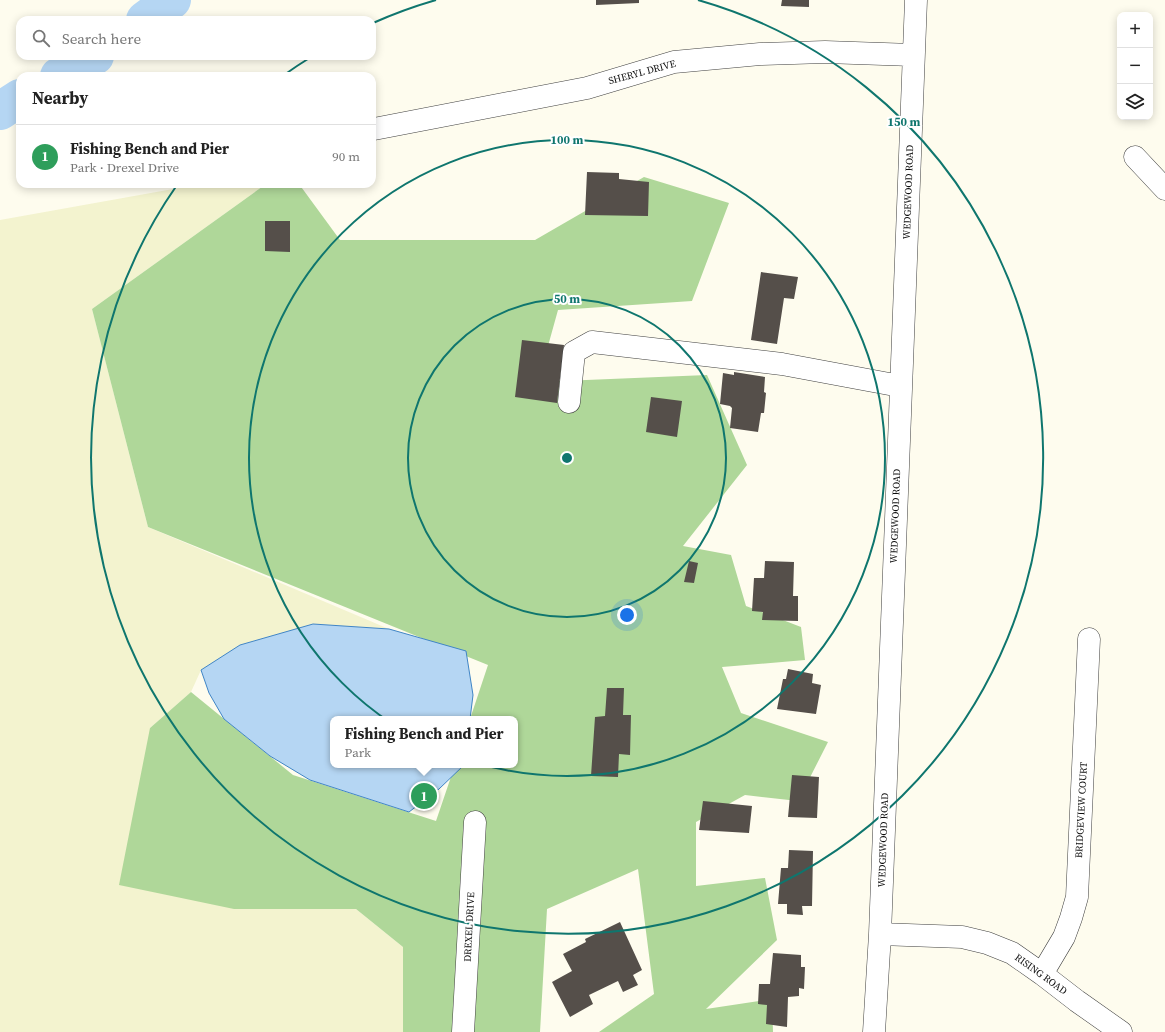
<!DOCTYPE html>
<meta charset="utf-8">
<style>
:root{--surface:#fff;--page:#f6f6f6;--text:#222;--muted:#767676;--line:#e0e0e0;--accent:#b6322c}
body{margin:0;font-family:"Source Serif 4",serif;background:var(--page);color:var(--text)}
.controls{position:absolute;right:12px;top:12px;display:grid;overflow:hidden;border-radius:8px;box-shadow:0 2px 10px #0003}
.controls button{width:36px;height:36px;display:grid;place-items:center;padding:0;border:0;border-bottom:1px solid var(--line);background:var(--surface);color:var(--text);font:20px sans-serif}
.you{position:absolute;left:627px;top:615px;width:14px;height:14px;margin:-10px;border:3px solid #fff;border-radius:50%;background:#1a73e8;box-shadow:0 0 0 6px #1a73e833}
.badge{display:grid;place-items:center;width:26px;height:26px;border-radius:50%;background:var(--accent);color:#fff;font-size:13px;font-weight:700}
.pin{position:absolute;translate:-50% -50%;border:2px solid #fff;box-shadow:0 1px 4px #0006}
.popup{position:absolute;left:330px;top:716px;width:188px;height:52px;box-sizing:border-box;display:grid;place-content:center;border-radius:8px;background:var(--surface);filter:drop-shadow(0 1px 3px #0005);font-size:13px;white-space:nowrap;color:var(--muted)}
.popup b{font-size:15px;color:var(--text)}
.popup::after{content:'';position:absolute;left:50%;top:100%;margin-left:-8px;border:8px solid transparent;border-top-color:var(--surface)}
.list{margin:0;padding:0;list-style:none}
h2{display:flex;justify-content:space-between;align-items:center;height:52px;margin:0;padding:0 16px;font-size:17px}
h2 small{font-size:13px;font-weight:400;color:var(--muted)}
.list li{display:grid;grid-template-columns:26px 1fr auto;gap:12px;align-items:center;box-sizing:border-box;height:64px;padding:0 16px;border-top:1px solid var(--line)}
.list b{display:block;font-size:15px;white-space:nowrap}
.list p{margin:0;font-size:13px;white-space:nowrap;color:var(--muted)}
.list em{font-size:13px;font-style:normal;color:var(--muted)}
.icon{flex:none;width:22px;height:22px;fill:none;stroke:currentColor;stroke-width:2;stroke-linecap:round;stroke-linejoin:round}
.map{position:relative;flex:none;width:1165px;height:1032px;overflow:hidden}
.search{position:absolute;background:var(--surface);box-shadow:0 2px 10px #0003;left:16px;top:16px;width:360px;height:44px;display:flex;align-items:center;gap:10px;box-sizing:border-box;padding:0 14px;border-radius:12px;color:var(--muted);font-size:15px}
.panel{position:absolute;background:var(--surface);box-shadow:0 2px 10px #0003;left:16px;top:72px;width:360px;height:116px;border-radius:12px}
.map>svg:first-child{display:block}
.farmland{fill:#f3f3cf}
.forest{fill:#afd799}
.water{fill:#b5d6f3;stroke:#4085c6}
.lines{fill:none;stroke-linecap:round;stroke-linejoin:round}
.river{stroke:#b5d6f3;stroke-width:38}
.building{fill:#554f4a}
.minor-casing{stroke:#404040;stroke-width:23}
.minor{stroke:#fff;stroke-width:22}
.ring{fill:none;stroke:#0f766e;stroke-width:2}
.labels{text-anchor:middle;dominant-baseline:central;stroke-width:4;stroke-linejoin:round;paint-order:stroke}
.street-label{font-size:10px;fill:#0d0d0d;stroke:#fff}
.centre{fill:#0f766e;stroke:#fff;stroke-width:2}
.ring-label{font-size:12px;text-anchor:middle;font-weight:bold;fill:#0f766e;stroke:#fff;stroke-width:4;stroke-linejoin:round;paint-order:stroke}
</style>
<div class="map">
<svg width="1165" height="1032" viewBox="0 0 1165 1032">
<rect width="100%" height="100%" fill="#fefcee"/>
<path class="farmland" d="M201 184H266L92 309 148 527 389 629 313 624 201 670 191 692 150 728 234 909H356L403 947 405 1032H0V220Z"/>
<path class="forest" d="M644 177 729 203 692 301 558 310 538 382 707 375 747 465 683 546 731 555 746 606 801 627 805 660 722 667 741 713 828 742 798 801 745 795 696 822V886L765 878 777 940 706 1009 772 999 773 1032H599L654 994 638 869 547 909 540 1032H403V947L356 909H234L119 885 150 728 191 692 293 775 436 821 455 765H515V719H470L488 665 148 527 92 309 266 184H299L340 240H535Z"/>
<path class="water" d="M313 624 389 629 466 651 473 695 470 719H333V765H464L439 789 409 812 310 780 270 756 224 719 209 693 201 670 240 645Z"/>
<g class="lines">
<path class="river" d="M145 20 172 0
M59 76 95 56
M0 111 20 98"/>
</g>
<path class="building" d="M596 0H639V3L596 5Z
M782 0H809V7L781 6Z
M587 172 619 173V179L649 182 648 216 585 215Z
M265 221H290V252L265 251Z
M761 272 798 277 794 299 784 298 777 344 751 340Z
M522 340 564 345 557 403 515 397Z
M734 372 765 377 764 392 766 393 764 413H761L758 432 730 428 732 408 730 406 720 404 723 373 734 375Z
M651 397 682 401 677 437 646 432Z
M689 561 698 563 694 583 684 582Z
M765 561 794 562 793 596H798V621L762 620 763 612 752 611 754 578H764Z
M788 669 813 674 812 683 821 685 816 714 777 709 783 679H786Z
M607 688H624L623 715H631L630 755 619 754 618 777 591 776 595 717 605 716Z
M792 775 819 777 817 818 788 817Z
M703 801 752 806 749 833 699 830Z
M789 850 813 851 812 906H802L803 915 787 914V904H778L781 868H788Z
M620 922 642 970 633 975 638 985 623 992 618 981 589 995 593 1004 570 1017 552 982 572 971 563 954 586 942 585 939Z
M773 953 801 955V967H805L804 989 799 988V996L788 997 787 1027 766 1024 767 1005 758 1004 759 984H770Z"/>
<g class="lines">
<g class="minor-casing">
<path id="minor" d="M374 129 587 88 674 62 760 54 825 52 913 55
M1135 157 1165 189
M569 402 574 352 592 342 782 364 900 386
M880 934 962 937 987 943 1012 953 1042 974 1077 1001 1121 1032
M1042 974 1064 937 1071 918 1077 897 1089 639
M463 1032 475 822
M874 1032 880 934 916 0"/>
</g>
<use href="#minor" class="minor"/>
</g>
<g class="ring">
<circle cx="567" cy="458" r="159"/>
<circle cx="567" cy="458" r="318"/>
<path d="M284 75A476 476 0 0 1 311 57M373 23A476 476 0 0 1 436 0M698 0A476 476 0 1 1 177 185"/>
</g>
<g class="labels">
<g class="street-label">
<text transform="translate(642 72) rotate(-15)">SHERYL DRIVE</text>
<text transform="translate(908 192) rotate(-88)">WEDGEWOOD ROAD</text>
<text transform="translate(895 516) rotate(-88)">WEDGEWOOD ROAD</text>
<text transform="translate(1081 810) rotate(-87)">BRIDGEVIEW COURT</text>
<text transform="translate(883 840) rotate(-88)">WEDGEWOOD ROAD</text>
<text transform="translate(469 927) rotate(-87)">DREXEL DRIVE</text>
<text transform="translate(1041 974) rotate(36)">RISING ROAD</text>
</g>
</g>
<circle cx="567" cy="458" r="6" class="centre"/>
<g class="ring-label">
<text x="904" y="126">150 m</text>
<text x="567" y="144">100 m</text>
<text x="567" y="303">50 m</text>
</g>
</svg>
<div class="controls">
<button>+</button>
<button>−</button>
<button><svg class="icon" aria-label="layers" viewBox="0 0 24 24"><path d="M12 4l9 5-9 5-9-5zM3 14l9 5 9-5"/></svg></button>
</div>
<div class="you"></div>
<div class="pin badge" style="left:424px;top:796px;background:#2e9e5b">1</div>
<div class="popup"><b>Fishing Bench and Pier</b>Park</div>
<div class="search"><svg class="icon" aria-label="search" viewBox="0 0 24 24"><circle cx="10" cy="10" r="6"/><path d="M15 15l6 6"/></svg>Search here</div>
<section class="panel">
<h2>Nearby<small></small></h2>
<ul class="list">
<li><span class="badge" style="background:#2e9e5b">1</span><div><b>Fishing Bench and Pier</b><p>Park · Drexel Drive</p></div><em>90 m</em></li>
</ul>
</section>
</div>
